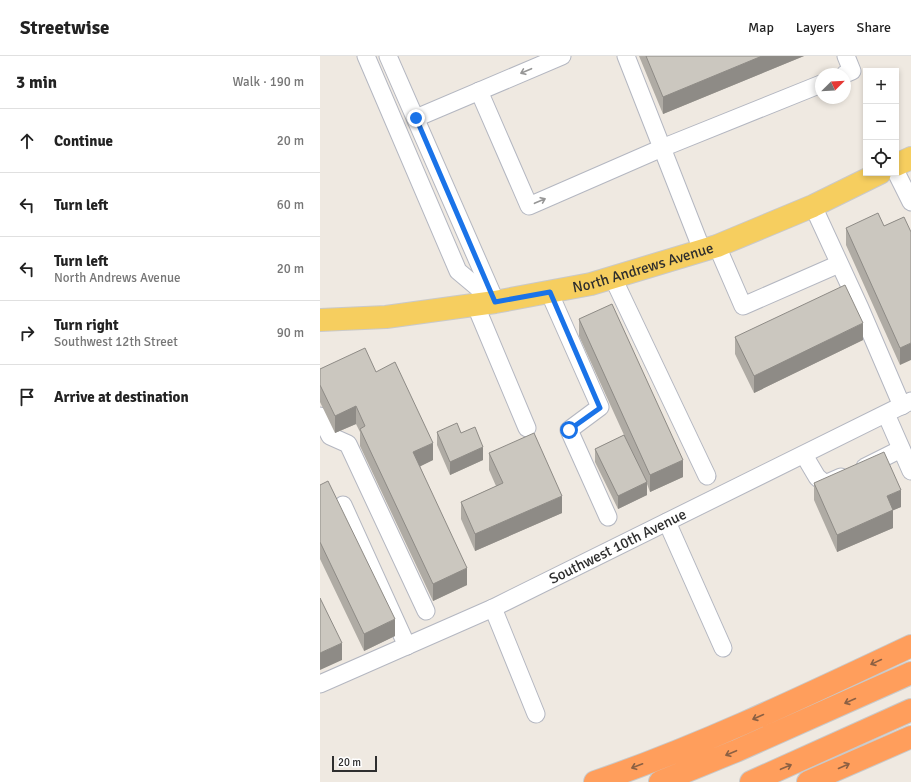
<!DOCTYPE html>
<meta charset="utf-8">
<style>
:root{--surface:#fff;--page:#f2f2f2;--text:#222;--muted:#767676;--line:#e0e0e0}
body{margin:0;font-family:Signika,sans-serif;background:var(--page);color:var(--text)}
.controls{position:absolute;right:12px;top:12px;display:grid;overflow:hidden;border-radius:0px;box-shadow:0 2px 6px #0003}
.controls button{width:36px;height:36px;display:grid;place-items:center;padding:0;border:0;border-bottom:1px solid var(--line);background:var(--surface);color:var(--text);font:20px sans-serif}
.compass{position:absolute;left:495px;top:12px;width:36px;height:36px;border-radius:50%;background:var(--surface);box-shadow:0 2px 6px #0003;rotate:66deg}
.scale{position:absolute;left:12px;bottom:10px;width:45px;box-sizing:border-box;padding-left:4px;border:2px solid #2e2e2e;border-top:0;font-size:11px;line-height:14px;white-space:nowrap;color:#2e2e2e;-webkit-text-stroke:3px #fff;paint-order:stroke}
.stop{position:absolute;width:12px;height:12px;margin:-9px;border:3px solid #1a73e8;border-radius:50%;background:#fff}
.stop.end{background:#1a73e8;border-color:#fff;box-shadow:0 1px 4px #0008}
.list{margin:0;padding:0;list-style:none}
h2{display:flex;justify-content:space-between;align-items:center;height:52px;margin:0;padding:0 16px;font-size:17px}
h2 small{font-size:13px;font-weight:400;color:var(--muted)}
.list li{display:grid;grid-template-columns:26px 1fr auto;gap:12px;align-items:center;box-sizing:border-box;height:64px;padding:0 16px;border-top:1px solid var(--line)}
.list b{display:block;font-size:15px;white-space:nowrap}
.list p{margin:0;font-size:13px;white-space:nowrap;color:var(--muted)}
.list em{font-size:13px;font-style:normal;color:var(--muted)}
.icon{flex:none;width:22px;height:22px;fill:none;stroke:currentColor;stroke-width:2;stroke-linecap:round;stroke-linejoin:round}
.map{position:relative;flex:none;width:591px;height:726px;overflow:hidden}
header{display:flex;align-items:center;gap:24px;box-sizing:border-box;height:56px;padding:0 20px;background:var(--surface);border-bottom:1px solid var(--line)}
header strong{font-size:19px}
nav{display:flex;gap:22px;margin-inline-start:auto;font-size:14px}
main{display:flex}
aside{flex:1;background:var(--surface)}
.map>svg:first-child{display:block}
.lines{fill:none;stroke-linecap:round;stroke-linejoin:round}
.minor-casing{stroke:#b4b7c1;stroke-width:19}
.major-casing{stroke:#c9c9c9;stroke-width:24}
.highway-casing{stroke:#c9c9c9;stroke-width:24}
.minor{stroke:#fff;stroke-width:17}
.major{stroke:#f6ce5f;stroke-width:22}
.highway{stroke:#ff9e5c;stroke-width:22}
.wall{fill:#afaba4}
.shaded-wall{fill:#8e8b86}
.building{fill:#cbc7bf;stroke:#8e8b86}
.oneway{stroke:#969696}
.oneway2{stroke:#8c6043}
.route{stroke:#1a73e8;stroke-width:5}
.labels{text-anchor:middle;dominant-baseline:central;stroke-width:3;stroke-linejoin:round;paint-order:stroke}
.street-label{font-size:15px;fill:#2e2e2e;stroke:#fff}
</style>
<header>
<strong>Streetwise</strong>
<nav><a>Map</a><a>Layers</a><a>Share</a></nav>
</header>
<main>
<aside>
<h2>3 min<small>Walk · 190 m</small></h2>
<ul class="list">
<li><svg class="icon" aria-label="ahead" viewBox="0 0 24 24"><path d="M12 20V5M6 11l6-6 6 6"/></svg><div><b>Continue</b></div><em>20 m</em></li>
<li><svg class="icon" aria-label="left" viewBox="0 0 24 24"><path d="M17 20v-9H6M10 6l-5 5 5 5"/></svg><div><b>Turn left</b></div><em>60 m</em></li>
<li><svg class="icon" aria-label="left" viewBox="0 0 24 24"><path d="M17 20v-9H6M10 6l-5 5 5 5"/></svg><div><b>Turn left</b><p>North Andrews Avenue</p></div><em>20 m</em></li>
<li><svg class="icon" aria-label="right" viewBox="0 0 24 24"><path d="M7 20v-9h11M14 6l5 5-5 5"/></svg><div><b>Turn right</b><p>Southwest 12th Street</p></div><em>90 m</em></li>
<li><svg class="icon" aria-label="arrive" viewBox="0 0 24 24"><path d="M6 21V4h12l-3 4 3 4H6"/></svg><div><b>Arrive at destination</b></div></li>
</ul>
</aside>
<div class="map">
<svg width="591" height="726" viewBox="0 0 591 726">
<rect width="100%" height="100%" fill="#efe9e1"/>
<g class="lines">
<g class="minor-casing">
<g id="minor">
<path d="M46 0 138 215 175 246"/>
<path d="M68 0 174 242"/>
<path d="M306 0 382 194"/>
<path d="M525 18 532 15 526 0"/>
<path d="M159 35 209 150 342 92 501 28"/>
<path d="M96 62 242 0"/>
<path d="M576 116 591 146"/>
<path d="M493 150 540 252 582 350"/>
<path d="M397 190 423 250 519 208"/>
<path d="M293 222 387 420"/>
<path d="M229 236 280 351 249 374 288 461"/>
<path d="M155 248 207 372"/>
<path d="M566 358 591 415"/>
<path d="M0 360 10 380 28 388 106 555"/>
<path d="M484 399 497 421 505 428 521 421"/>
<path d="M545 411 581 393"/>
<path d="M23 449 87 590"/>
<path d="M347 466 403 592"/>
<path d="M173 552 216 658"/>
<path id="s1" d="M0 628 173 552 591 345"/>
</g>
</g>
<g class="major-casing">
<g id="major">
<path d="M576 109 591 102"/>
<path id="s2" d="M0 264 66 261 175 246 271 228 397 190 493 150 560 117"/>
</g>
</g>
<g class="highway-casing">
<path id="highway" d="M275 726C383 689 487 639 591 590
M340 726 416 695 591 617
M431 726 591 654
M488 726 591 681"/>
</g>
<use href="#minor" class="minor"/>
<use href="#major" class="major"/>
<use href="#highway" class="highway"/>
</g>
<path class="wall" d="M319 0H484L343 58Z
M584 161 580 309 526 189V172L564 170Z
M259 263 363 421 330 436 327 428V439L298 453 275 406V393L304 379 259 280Z
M415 281 543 284 434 337 415 298Z
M0 313 56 316 113 404 100 410 147 529 113 545 40 390V376L36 368 15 377 0 346Z
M117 376 141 377 163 404 130 419 117 389Z
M169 397 242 457 155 495 141 463V446L176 430 169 414Z
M494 427 581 451 573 454V472L517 496 494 444Z
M0 429 75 580 44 595 0 503Z"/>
<path class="shaded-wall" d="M442 0H484L343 58V41Z
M543 267V284L434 337V320Z
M591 287V304L580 309V292Z
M36 350V368L15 377V360Z
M113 387V404L93 414V396Z
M163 391V404L130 419V406Z
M363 404V421L330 436V419Z
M327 426V439L298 453V440Z
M581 434V451L567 457V440Z
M242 440V457L155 495V478Z
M573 454V472L517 496V479Z
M147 512V529L113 545V528Z
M75 563V580L44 595V578Z
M22 587V604L0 614V597Z"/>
<path class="building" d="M326 0H442L343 41Z
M558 157 564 170 584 161 591 176V287L580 292 526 172Z
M525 229 543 267 434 320 415 281Z
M292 248 363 404 330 419 259 263Z
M45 292 56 316 75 306 113 387 93 396 147 512 113 528 40 373 45 370 36 350 15 360 0 329V313Z
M137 367 141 377 155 371 163 391 130 406 117 376Z
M214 377 242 440 155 478 141 446 183 427 169 397Z
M304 379 327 426 298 440 275 393Z
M564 396 581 434 567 440 573 454 517 479 494 427Z
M8 425 75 563 44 578 0 486V429Z
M0 542 22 587 0 597Z"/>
<defs><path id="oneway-shaft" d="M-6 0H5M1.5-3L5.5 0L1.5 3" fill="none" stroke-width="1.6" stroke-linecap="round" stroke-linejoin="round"/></defs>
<g class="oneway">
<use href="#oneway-shaft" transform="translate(206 15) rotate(157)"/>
<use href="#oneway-shaft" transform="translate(220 145) rotate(-23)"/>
</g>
<g class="oneway2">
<use href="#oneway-shaft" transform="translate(556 606) rotate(155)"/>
<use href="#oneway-shaft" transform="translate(530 645) rotate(156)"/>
<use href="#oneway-shaft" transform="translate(438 661) rotate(156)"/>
<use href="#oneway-shaft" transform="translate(411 697) rotate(157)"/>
<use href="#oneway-shaft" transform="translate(317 710) rotate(159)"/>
<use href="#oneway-shaft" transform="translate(524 710) rotate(-24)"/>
<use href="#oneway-shaft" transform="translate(466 711) rotate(-23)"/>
</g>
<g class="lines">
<path class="route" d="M96 62 175 246 230 236 280 352 249 374"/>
</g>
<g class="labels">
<g class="street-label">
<text stroke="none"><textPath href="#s2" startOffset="328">North Andrews Avenue</textPath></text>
<text stroke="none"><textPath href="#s1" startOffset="328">Southwest 10th Avenue</textPath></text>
</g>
</g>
</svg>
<div class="controls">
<button>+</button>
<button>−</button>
<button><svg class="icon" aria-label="locate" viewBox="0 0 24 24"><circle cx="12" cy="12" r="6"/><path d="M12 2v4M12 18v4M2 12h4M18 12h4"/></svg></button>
</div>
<svg class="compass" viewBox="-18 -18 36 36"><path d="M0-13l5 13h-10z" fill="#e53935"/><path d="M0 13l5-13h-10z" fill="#767676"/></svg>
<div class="scale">20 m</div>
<div class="stop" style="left:249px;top:374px"></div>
<div class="stop end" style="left:96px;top:62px"></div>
</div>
</main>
